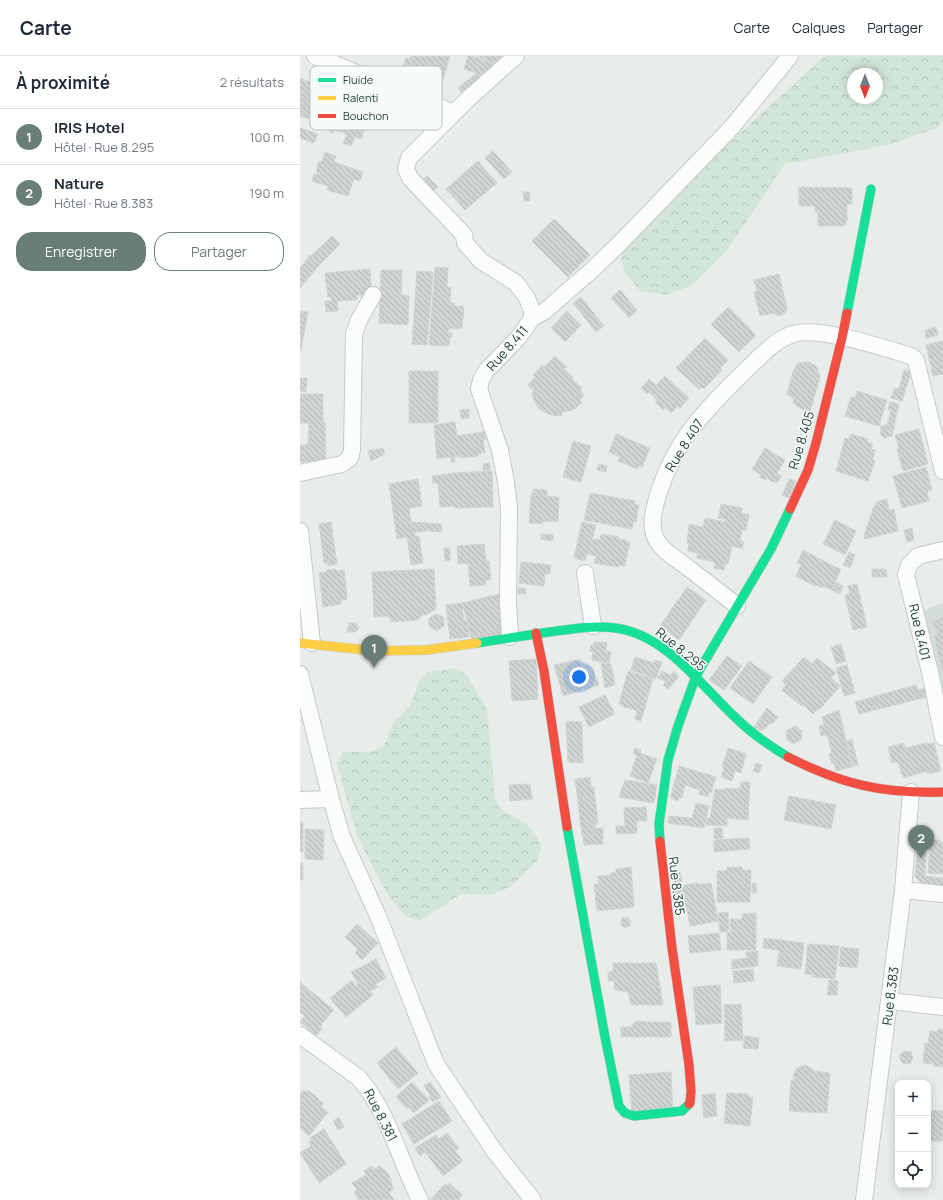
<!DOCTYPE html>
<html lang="fr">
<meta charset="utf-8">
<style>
:root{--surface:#fff;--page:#f2f2f3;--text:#1f2937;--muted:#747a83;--line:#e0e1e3;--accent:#697e78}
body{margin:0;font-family:Manrope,sans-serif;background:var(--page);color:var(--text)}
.controls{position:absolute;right:12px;bottom:12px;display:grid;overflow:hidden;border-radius:8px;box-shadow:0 2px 10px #0003}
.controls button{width:36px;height:36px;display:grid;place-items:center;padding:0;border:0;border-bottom:1px solid var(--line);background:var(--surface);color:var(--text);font:20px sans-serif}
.compass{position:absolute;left:547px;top:12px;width:36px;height:36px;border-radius:50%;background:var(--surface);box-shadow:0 2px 10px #0003;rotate:180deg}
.you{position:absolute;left:279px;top:621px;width:14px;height:14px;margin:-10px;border:3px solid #fff;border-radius:50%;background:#1a73e8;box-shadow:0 0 0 6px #1a73e833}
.badge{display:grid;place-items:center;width:26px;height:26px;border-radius:50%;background:var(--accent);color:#fff;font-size:13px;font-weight:700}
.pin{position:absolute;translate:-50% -33px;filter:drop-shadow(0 1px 2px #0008)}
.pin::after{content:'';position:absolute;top:21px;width:14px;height:12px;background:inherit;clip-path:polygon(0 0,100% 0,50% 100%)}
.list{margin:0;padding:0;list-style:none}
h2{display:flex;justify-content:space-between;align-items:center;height:52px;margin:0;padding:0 16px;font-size:17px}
h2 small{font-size:13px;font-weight:400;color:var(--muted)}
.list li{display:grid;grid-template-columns:26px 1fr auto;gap:12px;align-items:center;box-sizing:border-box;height:56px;padding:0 16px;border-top:1px solid var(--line)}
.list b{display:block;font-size:15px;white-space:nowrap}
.list p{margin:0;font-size:13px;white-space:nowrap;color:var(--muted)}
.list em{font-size:13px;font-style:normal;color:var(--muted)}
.actions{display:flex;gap:8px;padding:12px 16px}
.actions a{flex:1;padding:9px 0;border:1px solid var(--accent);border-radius:16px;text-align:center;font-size:14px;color:var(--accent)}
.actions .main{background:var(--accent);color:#fff}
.icon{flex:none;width:22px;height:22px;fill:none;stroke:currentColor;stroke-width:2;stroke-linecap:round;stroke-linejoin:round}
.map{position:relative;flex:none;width:643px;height:1144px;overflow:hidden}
header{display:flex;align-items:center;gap:24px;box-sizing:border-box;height:56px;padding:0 20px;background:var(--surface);border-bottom:1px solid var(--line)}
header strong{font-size:19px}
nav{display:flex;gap:22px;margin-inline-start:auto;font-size:14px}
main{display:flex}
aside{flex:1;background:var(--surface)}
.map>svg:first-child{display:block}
.built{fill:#d6dedb}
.forest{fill:url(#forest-crowns);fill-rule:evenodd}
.building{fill:url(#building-back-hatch);stroke:#d1d6d4}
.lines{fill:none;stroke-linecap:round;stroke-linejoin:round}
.street-casing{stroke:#c5cac8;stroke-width:18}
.fast-casing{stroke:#c3cbc8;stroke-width:10}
.slow-casing{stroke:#c3cbc8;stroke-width:10}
.jam-casing{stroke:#c3cbc8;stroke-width:10}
.street{stroke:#fcfcfc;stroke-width:16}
.fast{stroke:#16e098;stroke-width:9}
.slow{stroke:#ffcf43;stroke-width:9}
.jam{stroke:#f24e42;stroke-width:9}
.labels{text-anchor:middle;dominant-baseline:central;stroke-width:3;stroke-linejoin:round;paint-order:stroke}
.street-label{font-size:13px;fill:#24423a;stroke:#f7fbf9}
.key{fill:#f7fbf9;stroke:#b8c4c0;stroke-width:1}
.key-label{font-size:11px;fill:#24423a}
</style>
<header>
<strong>Carte</strong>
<nav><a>Carte</a><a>Calques</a><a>Partager</a></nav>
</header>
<main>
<aside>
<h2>À proximité<small>2 résultats</small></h2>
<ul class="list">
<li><span class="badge">1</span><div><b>IRIS Hotel</b><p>Hôtel · Rue 8.295</p></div><em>100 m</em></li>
<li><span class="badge">2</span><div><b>Nature</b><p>Hôtel · Rue 8.383</p></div><em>190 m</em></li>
</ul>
<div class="actions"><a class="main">Enregistrer</a><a>Partager</a></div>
</aside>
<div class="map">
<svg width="643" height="1144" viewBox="0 0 643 1144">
<defs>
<pattern id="forest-crowns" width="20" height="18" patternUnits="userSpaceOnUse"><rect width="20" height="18" fill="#d1e6d8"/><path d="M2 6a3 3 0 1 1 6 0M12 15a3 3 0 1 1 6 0" fill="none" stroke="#b3c6ba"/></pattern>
<pattern id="building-back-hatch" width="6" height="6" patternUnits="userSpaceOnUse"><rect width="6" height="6" fill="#cfd4d2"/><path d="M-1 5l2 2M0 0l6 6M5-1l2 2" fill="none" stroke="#b2b7b5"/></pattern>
</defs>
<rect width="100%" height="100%" fill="#e8edeb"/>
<path class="built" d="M643 547V643L622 555Z"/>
<path class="forest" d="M524 0H643V65L637 72 588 89 485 108 428 193 392 229 367 239 340 235 324 215 319 188ZM553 18H577V42H553Z
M155 612 166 618 187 653 195 742 201 753 226 768 237 780 241 792 237 805 210 831 191 839 161 838 120 865 107 861 88 840 57 780 37 707 43 696H72L84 690 93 667 111 649 119 625 128 616Z"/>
<path class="building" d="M111 0H150L143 24 133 21 132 26 106 19 107 14 103 12 106 2 110 3Z
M168 0H172L206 12 169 45 158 32 177 17 164 13Z
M177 0H212L203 7H193Z
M0 22 30 33 18 66 0 60Z
M40 43 71 54 61 83 55 81 51 90 43 87 47 78 34 74 33 77 30 76 31 73 30 72Z
M0 72 18 78 14 87 0 82Z
M193 95 212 116 204 123 185 102Z
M25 96 36 100 34 106 63 116 60 125 54 123 48 140 27 134 28 130 12 125 14 118 17 119 18 116 16 115 19 105 22 106Z
M178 105 197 127 165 154 146 133Z
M127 120 138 131 131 137 120 126Z
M499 131 552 132V148H547V166L544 170H518V157L515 155V150H499Z
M223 136H230V145H224Z
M254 163 290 199 268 221 232 185Z
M32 180 40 188 21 207 0 232V212L10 199 11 200Z
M135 211 148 212 147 231 151 232 150 247H154V250H164L162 272 149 273 148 277H152V281H150L149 290 129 289Z
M70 213 72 240 62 241V239H57V244L37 245 38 255 26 256 25 245H32L31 241H28L25 217Z
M81 214H102L101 239 109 240 108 269 79 267Z
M117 215 133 216 127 289 112 288Z
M479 218 487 253 484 258 477 260 474 257 460 260 454 236 457 235 454 224Z
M320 234 337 254 329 262 311 242Z
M281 241 304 270 296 276 273 247Z
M428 251 456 279 439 296 411 268Z
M0 255 8 256 1 295H0Z
M267 255 281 269 265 286 251 272Z
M636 271 638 279 626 282 625 274Z
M405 282 428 304 420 312 422 314 404 333 402 331 399 333 376 312Z
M643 285V318L633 320 626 289Z
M255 300 267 311 264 313 273 321 272 323 282 332 280 334 284 339 280 344 282 346 277 351 273 354 262 356V360L251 359 239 353 233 342 232 337 234 335 228 329 235 321 233 319 242 309 244 311Z
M509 306 517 311 520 322 509 358 493 347 494 343 487 338 493 315 498 307Z
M604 313 611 316 602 345 591 342 594 332 599 333Z
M109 315H138V367H109Z
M365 320 389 342 380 352 378 350 371 357 365 351 363 354 355 346 357 344 349 336Z
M0 322H7L6 336 0 335Z
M349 323 356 329 347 338 341 332Z
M557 335 587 344 579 370 545 360 551 341 555 342Z
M0 338H23V366H25L26 406H0V389H8L9 367H0Z
M590 346 599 348 593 375 586 373 591 354H588Z
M169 353V362L161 363 160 354Z
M155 366 157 380 188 375 189 383H183L185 396 178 398V400L160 402V400L154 401 155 406H151V401L137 403 134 369Z
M588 368 595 370 592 380 584 382 580 377 581 370Z
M619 373 628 408 603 415 597 393 599 392 595 379Z
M316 378 350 392 342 412 338 410 337 413 318 405 320 401 309 396Z
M551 378 568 383 567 386 573 388 571 393 575 394 573 404 575 405 568 425 536 415 545 382 549 383Z
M273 385 291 390 281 426 263 421Z
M83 392 85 398 71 405 68 395Z
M465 392 485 404 477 417 481 420 478 426 476 425 475 427 466 422 465 424 460 421 461 419 452 413Z
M190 407V414H183V408Z
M299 408 307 410 306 416 297 414Z
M626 411 632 434 627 436 629 445 602 452 593 420Z
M192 415 193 451 155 452V450L140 451 138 427H133L132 420 153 417Z
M118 423 122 450 109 452 111 466 141 468 142 476 129 475V474L127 473V475L115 476V481L119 480 123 507 111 509 107 481 97 483 89 428Z
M489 423 496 425 490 442 482 439Z
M233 433 247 434V440L232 439Z
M290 437 335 445 334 448 339 449 336 466 334 465 332 473 284 464Z
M231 439 259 441 258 466 243 465 242 468 229 467Z
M587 443 589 454 594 453 598 475 565 483 564 479 574 450 576 449V446Z
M421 448 442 452V457L449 459 446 474 442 473 440 485 444 486 442 493 432 490 428 508H425L424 514 414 512 415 506 397 502 398 497 388 495 389 488 387 487 389 468 403 471 405 462 425 466V463L418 462Z
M535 464 556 475 545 499 523 488Z
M31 466 37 508 28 510V507H24L19 468Z
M282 466 296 469 289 498 287 497 285 505 274 502Z
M612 472 614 484 607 486 604 474Z
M241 478 253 479V485L241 483Z
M301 478 319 481V483L326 484V486H330L325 510 319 509 318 511 294 507 296 500 290 499 293 483 300 484Z
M184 488 186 505H189L191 524H186V529L170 530 168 507 158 508 157 490Z
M144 492H150V505H145Z
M503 494 541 514 531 534 523 530 522 532 516 529 515 530 496 520 501 508 497 507Z
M549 496 555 499 550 512 543 509Z
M221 506 251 509 250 518H245L244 530 219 527Z
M36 513V515L44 514 47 540 46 544H41V548L23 551 19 517 27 516V514Z
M134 513 136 553 126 559H122L118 564 92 566 88 560 74 561 72 516Z
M572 513H586L587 521H572Z
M536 526 543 530 540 538 532 534Z
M557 528 567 571 553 574 545 539 550 537 548 530Z
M387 531 406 544 379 584 360 570Z
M218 532H226V538H218Z
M204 537 207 579 172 585 164 553H162L165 566H167L169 581 150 583 146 549 162 547Z
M136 558 143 561 144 570 137 575 129 570V562Z
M643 561V620L634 580 638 578 632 566Z
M49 567H55L59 570 56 576H47Z
M294 586 307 587 306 595 311 596 309 607 292 604 293 596 290 595 291 589H294Z
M541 588 546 605 536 608 531 591Z
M427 600 442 610 424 634 409 624Z
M335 601 354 607 355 604 362 606 356 623 331 614Z
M504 601 512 608 517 602 536 617 531 622 540 630 520 653 519 652 513 658 504 649 503 651 482 634 486 629 482 625Z
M236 603 238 643 212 645 209 605Z
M280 603 281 607 292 611 299 629 263 640 254 609Z
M449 605 472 621 453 648 430 632Z
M301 607 311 608 315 629 305 632Z
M547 609 555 637 544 640 536 612Z
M328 615 353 623 341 665 335 663 337 655 322 650V649L319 648Z
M362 615 371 620 367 626 358 622Z
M374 615 379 620 369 633 363 629Z
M616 629 618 634 625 632 627 641 559 658 555 646Z
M305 639 315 658 289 671 279 651Z
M467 652 478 661 472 668 470 667 467 671 461 675 454 671Z
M539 654 552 711 536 715 534 707 532 708 529 698 532 697 527 679 521 680 519 670 524 669 522 661Z
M266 665 282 666 283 707 268 706Z
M495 670 502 675 501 684 493 688 486 683 487 674Z
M552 683 558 709 553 710 547 685Z
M604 687 605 692 626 687V688L634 687 641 715 628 718 627 715 603 722 598 706 592 707 588 691Z
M335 692 341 694 340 697 357 703 348 727 330 720 337 699 333 698Z
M428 692 446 698 441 717 435 715 432 725 421 721 424 712 422 711Z
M456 707 462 709 459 717 453 715Z
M379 710 416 721 411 737 409 736 408 741 399 738 400 734 385 729 382 742 379 741 378 745 371 742V739Z
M290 721 291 731H294L298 768H295L296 778 282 779 275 723Z
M325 724 357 729 354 747 319 741Z
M441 726H450L448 764 427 762V770L406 769 407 762H410L415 733 425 734V732L440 733Z
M230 728 232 743 210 745 209 729Z
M489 740 536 749 531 773 484 764Z
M396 747 409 750 404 772 368 767 369 760 392 762Z
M346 751 347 765H337V777L316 778V770H325L324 752Z
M0 766H3V796L0 795Z
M303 772V788L284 789 282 773Z
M414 772H422L423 782 414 783Z
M5 773 24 774 23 804 5 803Z
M449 782 450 793 414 796V784Z
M618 783 627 784 625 820 643 822V831L623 829 615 821Z
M630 784H640L643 788V818L628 817Z
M0 807H3V824H0Z
M331 811 334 851 297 855 294 828H299L298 820 311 819V817L316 816V813Z
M427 811H442V814H451L450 846H417V815H427Z
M380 816 382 825 373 827 371 817Z
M398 827V829L411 827 418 865 390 870 386 849 377 850 374 831Z
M452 827H456L457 837H452Z
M428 856 429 875 420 876 418 857Z
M456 857V894H427V876H431L430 863H442V858Z
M327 861 331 865 330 870 324 872 321 868 322 862Z
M57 868 78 887 62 904 55 897 58 893 45 881Z
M419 877 421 894 390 897 388 880Z
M464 882 504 887 501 913 477 910 479 894 463 892Z
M508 888 539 890 535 923 513 921V919L505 918Z
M541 891 559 893 557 912 539 910Z
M458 895V910L432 913V904L447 902 446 896Z
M76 903 86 922 75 928 78 931 70 935 73 939 46 961 30 942 52 924 56 930 58 928 51 916Z
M313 907H356L363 949H331L328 936 315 934 314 925H308V916H313Z
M453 913 454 925 434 927 433 915Z
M529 924 538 925 537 939H527Z
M0 926 34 954 20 970 22 973 10 986 2 979 8 972 0 966 5 960 0 956Z
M420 929 422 967 396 969 393 931Z
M441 948 443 984 425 985 424 949Z
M338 965 345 966H371V981H321V971H331L334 967Z
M638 973H643V1011L633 1010 634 1008 623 1007 625 987 628 988 630 975 638 976Z
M445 980 459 982 458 993 443 992Z
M96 991 118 1017 98 1033 77 1007Z
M604 995 611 996 613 1002 610 1008 602 1007 599 1000Z
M505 1009 513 1013V1015L530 1017 527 1057 489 1055 491 1024H495L493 1019 497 1012Z
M371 1016 373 1055 332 1057 329 1019Z
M112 1026 129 1044 114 1057 109 1051 107 1053 96 1041Z
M130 1026 141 1041 133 1046 129 1041 131 1040 124 1030Z
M2 1035H9L19 1043 18 1045 23 1046V1048L21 1051 28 1056 9 1080 0 1072V1038Z
M415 1037 417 1060 404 1062 402 1039Z
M427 1037 449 1038V1041H453L450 1070 424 1067Z
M139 1045 152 1065 114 1088 102 1068Z
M635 1054 643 1055V1084L638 1086 628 1083V1057Z
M39 1061 44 1071 38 1074 33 1065Z
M24 1073 46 1108 19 1127 0 1097 11 1090 9 1086 12 1084 10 1082Z
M147 1077 159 1092 155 1095 163 1105 143 1120 125 1096 120 1100 115 1092 136 1079 139 1083Z
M72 1110 75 1113 79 1110 86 1115 90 1121 93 1134 89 1136 94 1144H59L54 1136 57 1134 52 1127 66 1119 64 1115Z
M149 1127 162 1139 159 1143 160 1144H130L145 1128 146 1130Z"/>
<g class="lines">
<g class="street-casing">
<path id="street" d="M15 0 154 57
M232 262 245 255 293 213 319 188 432 71 490 0
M0 417 42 408 50 402 52 394 54 278 59 264 73 239
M0 475 12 587
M643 494 618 500 609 509 606 519 630 616 643 681
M285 517 293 570
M437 550C421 537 404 524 387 511 377 503 362 495 356 483 349 469 354 453 358 439 375 384 406 353 445 315 460 301 474 284 493 278 519 270 584 292 611 300L616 304 643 415
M210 581 208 545 209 452 206 426 200 394 179 333 181 324 186 315 219 281 232 262V255L227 242 216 227 181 205 165 187 164 179 110 122 106 113 109 102 168 43 216 0
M0 618 31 743 42 781 78 860 136 1008 195 1096 233 1144
M0 744 31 743
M603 834 643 838
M590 945 643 951
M0 979 59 1022C89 1057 99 1103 120 1144
M564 1144 603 834 611 736"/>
</g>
<g class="fast-casing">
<path id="fast" d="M547 257 571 133
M177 587C201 583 225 580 249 576 271 573 293 569 315 572 366 578 402 631 437 663 452 678 470 690 488 701
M267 771 305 981 319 1050 325 1057 334 1060 382 1055 389 1048
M360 785 359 768 368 704 378 670 396 620 471 493 490 453"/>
</g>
<g class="slow-casing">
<path id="slow" d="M0 587 75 595 126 594 177 587"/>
</g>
<g class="jam-casing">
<path id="jam" d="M490 453 508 414 516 387 542 282 547 257
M236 577 244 615 267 771
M488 701C541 728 583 738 643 736
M360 785 372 892 389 1009 391 1035 390 1047 389 1048"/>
</g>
<use href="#street" class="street"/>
<use href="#fast" class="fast"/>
<use href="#slow" class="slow"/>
<use href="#jam" class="jam"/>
</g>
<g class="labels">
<g class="street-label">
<text transform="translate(207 292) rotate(-49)">Rue 8.411</text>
<text transform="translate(501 384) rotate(-73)">Rue 8.405</text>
<text transform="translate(384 389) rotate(-58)">Rue 8.407</text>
<text transform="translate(620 576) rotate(77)">Rue 8.401</text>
<text transform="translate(381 593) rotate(39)">Rue 8.295</text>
<text transform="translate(377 830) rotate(83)">Rue 8.385</text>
<text transform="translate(590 940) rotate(-83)">Rue 8.383</text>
<text transform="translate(81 1059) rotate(63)">Rue 8.381</text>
</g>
</g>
<rect x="10" y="10" width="132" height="64" rx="6" class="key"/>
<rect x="18" y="22" width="18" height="4" fill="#16e098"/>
<rect x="18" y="40" width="18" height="4" fill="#ffcf43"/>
<rect x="18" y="58" width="18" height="4" fill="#f24e42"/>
<g class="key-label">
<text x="43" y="28">Fluide</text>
<text x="43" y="46">Ralenti</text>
<text x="43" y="64">Bouchon</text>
</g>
</svg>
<div class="controls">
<button>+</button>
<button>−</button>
<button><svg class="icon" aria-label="locate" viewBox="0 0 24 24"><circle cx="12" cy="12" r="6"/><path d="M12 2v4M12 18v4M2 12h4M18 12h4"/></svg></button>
</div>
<svg class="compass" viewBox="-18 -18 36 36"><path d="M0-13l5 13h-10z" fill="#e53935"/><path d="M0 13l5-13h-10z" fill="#747a83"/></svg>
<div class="you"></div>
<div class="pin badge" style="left:74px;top:612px">1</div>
<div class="pin badge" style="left:621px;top:802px">2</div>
</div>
</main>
